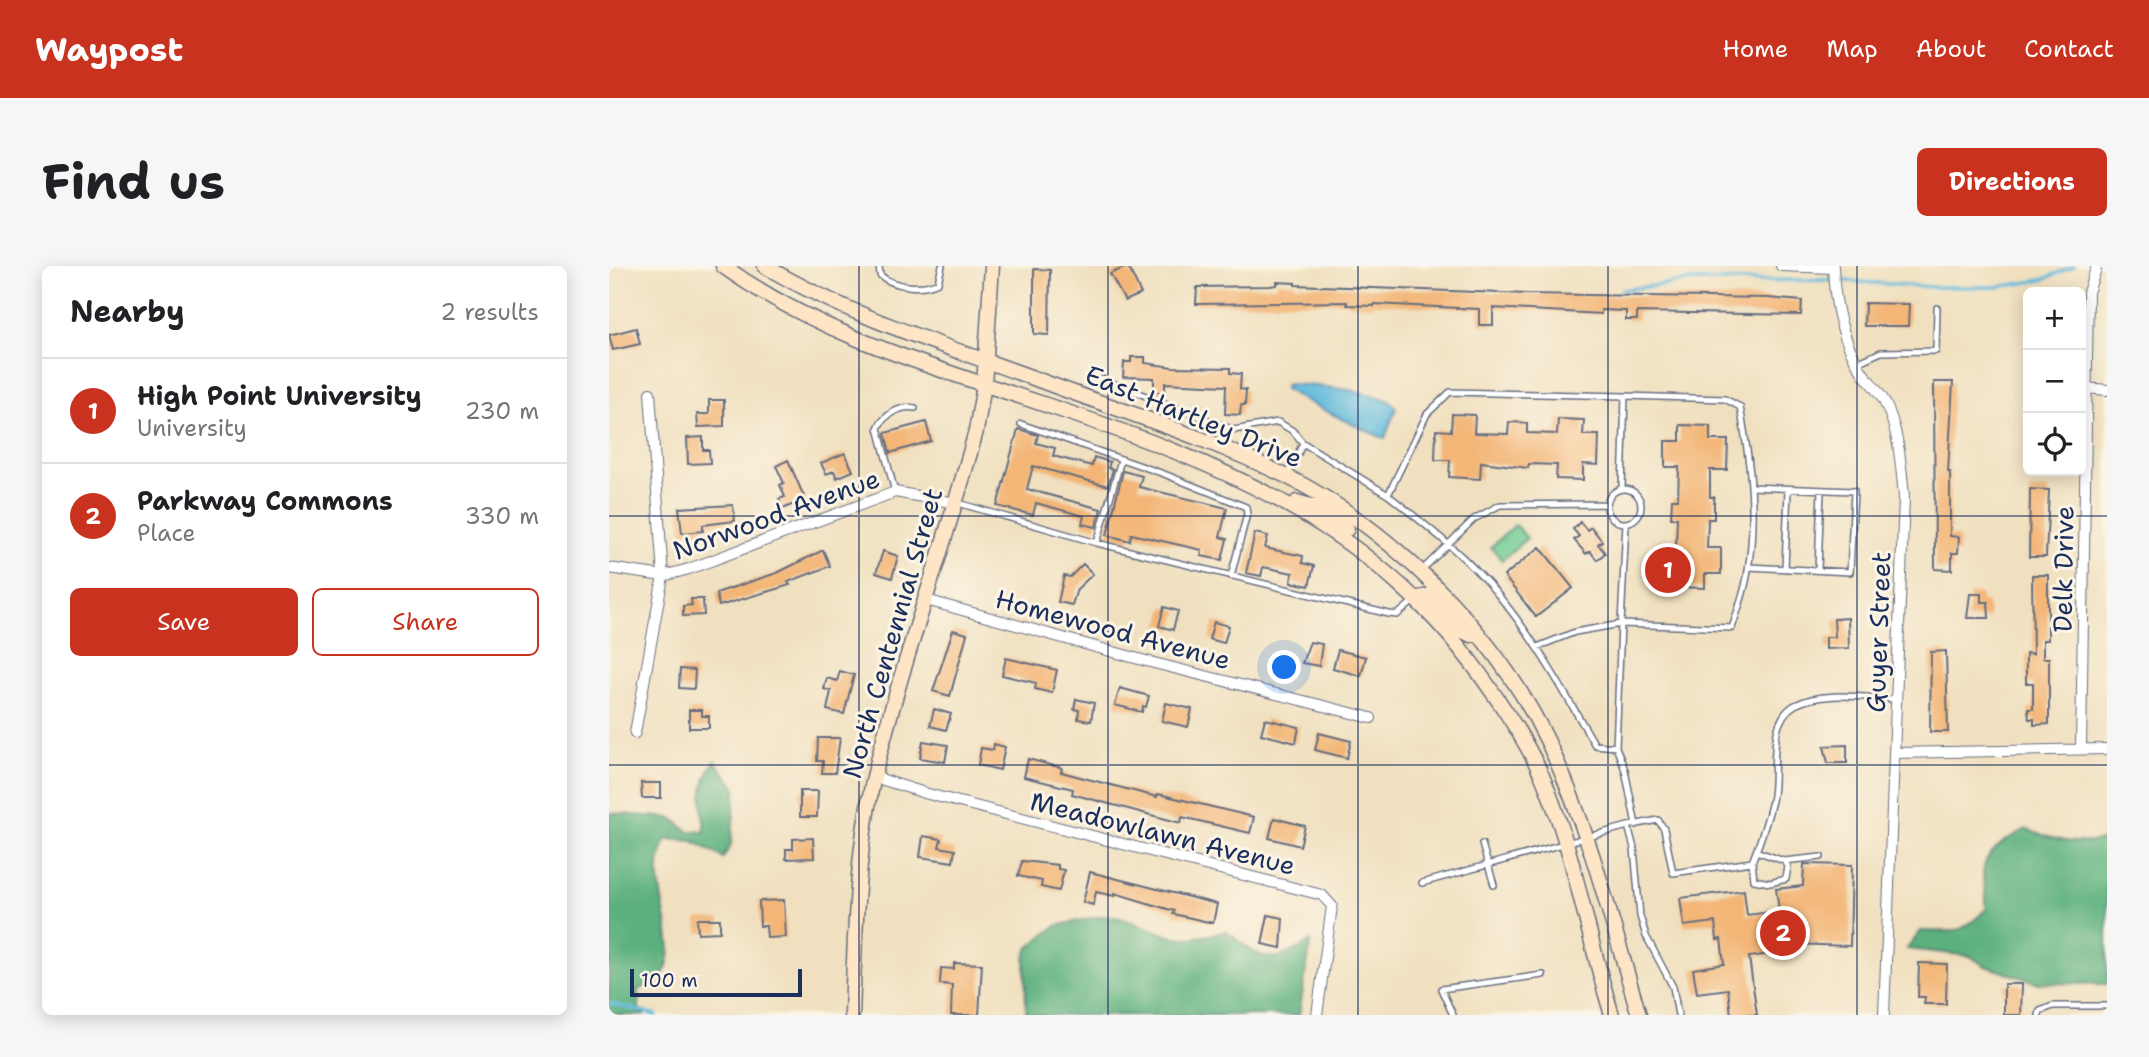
<!DOCTYPE html>
<meta charset="utf-8">
<style>
:root{--surface:#fff;--page:#f6f6f6;--text:#202124;--muted:#757577;--line:#e0e0e0;--accent:#c8321e}
body{margin:0;font-family:"Shantell Sans",sans-serif;background:var(--page);color:var(--text)}
.controls{position:absolute;right:21px;top:21px;display:grid;overflow:hidden;border-radius:10px;box-shadow:0 4px 18px #0003}
.controls button{width:63px;height:63px;display:grid;place-items:center;padding:0;border:0;border-bottom:2px solid var(--line);background:var(--surface);color:var(--text);font:35px sans-serif}
.scale{position:absolute;left:21px;bottom:18px;width:172px;box-sizing:border-box;padding-left:7px;border:4px solid #1b2f5e;border-top:0;font-size:19px;line-height:24px;white-space:nowrap;color:#1b2f5e;-webkit-text-stroke:5px #fcf5e5;paint-order:stroke}
.you{position:absolute;left:676px;top:402px;width:24px;height:24px;margin:-18px;border:5px solid #fff;border-radius:50%;background:#1a73e8;box-shadow:0 0 0 10px #1a73e833}
.badge{display:grid;place-items:center;width:46px;height:46px;border-radius:50%;background:var(--accent);color:#fff;font-size:23px;font-weight:700}
.pin{position:absolute;translate:-50% -50%;border:4px solid #fff;box-shadow:0 2px 7px #0006}
.list{margin:0;padding:0;list-style:none}
h2{display:flex;justify-content:space-between;align-items:center;height:91px;margin:0;padding:0 28px;font-size:30px}
h2 small{font-size:23px;font-weight:400;color:var(--muted)}
.list li{display:grid;grid-template-columns:46px 1fr auto;gap:21px;align-items:center;box-sizing:border-box;height:105px;padding:0 28px;border-top:2px solid var(--line)}
.list b{display:block;font-size:26px;white-space:nowrap}
.list p{margin:0;font-size:23px;white-space:nowrap;color:var(--muted)}
.list em{font-size:23px;font-style:normal;color:var(--muted)}
.actions{display:flex;gap:14px;padding:21px 28px}
.actions a{flex:1;padding:16px 0;border:2px solid var(--accent);border-radius:10px;text-align:center;font-size:24px;color:var(--accent)}
.actions .main{background:var(--accent);color:#fff}
.icon{flex:none;width:38px;height:38px;fill:none;stroke:currentColor;stroke-width:2;stroke-linecap:round;stroke-linejoin:round}
.map{position:relative;flex:none;width:1498px;height:749px;overflow:hidden;border-radius:10px}
header{display:flex;align-items:center;gap:42px;box-sizing:border-box;height:98px;padding:0 35px;background:var(--accent);color:#fff}
header strong{font-size:33px}
nav{display:flex;gap:38px;margin-inline-start:auto;font-size:24px}
.intro{display:flex;align-items:center;justify-content:space-between;box-sizing:border-box;height:168px;padding:0 42px}
h1{margin:0;font-size:49px}
.button{padding:18px 32px;border-radius:10px;background:var(--accent);color:#fff;font-size:24px;font-weight:700}
main{display:flex;gap:42px;padding:0 42px}
aside{flex:1;background:var(--surface);border-radius:10px;box-shadow:0 4px 18px #0003}
.map>svg:first-child{display:block}
.green{fill:#71cc93;stroke:#467e78;stroke-width:2}
.forest{fill:#5cb07d;stroke:#3c706e;stroke-width:2}
.water{fill:#5fb9dd;stroke:#3d749e;stroke-width:2}
.lines{fill:none;stroke-linecap:round;stroke-linejoin:round}
.stream{stroke:#5fb9dd;stroke-width:3.5}
.building{fill:#f3b677}
.lane-casing{stroke:#666d80;stroke-width:8}
.street-casing{stroke:#666d80;stroke-width:12}
.secondary-casing{stroke:#666d80;stroke-width:17}
.lane{stroke:#fff;stroke-width:5}
.street{stroke:#fff;stroke-width:10}
.secondary{stroke:#fde5c5;stroke-width:14}
.grid{fill:none;stroke:#1b2f5e;stroke-width:2;stroke-opacity:0.55}
.labels{text-anchor:middle;dominant-baseline:central;stroke-width:6;stroke-linejoin:round;paint-order:stroke}
.street-label{font-size:26px;fill:#1b2f5e;stroke:#fcf5e5}
</style>
<header>
<strong>Waypost</strong>
<nav><a>Home</a><a>Map</a><a>About</a><a>Contact</a></nav>
</header>
<div class="intro"><h1>Find us</h1><a class="button">Directions</a></div>
<main>
<aside>
<h2>Nearby<small>2 results</small></h2>
<ul class="list">
<li><span class="badge">1</span><div><b>High Point University</b><p>University</p></div><em>230 m</em></li>
<li><span class="badge">2</span><div><b>Parkway Commons</b><p>Place</p></div><em>330 m</em></li>
</ul>
<div class="actions"><a class="main">Save</a><a>Share</a></div>
</aside>
<div class="map">
<svg width="1498" height="749" viewBox="0 0 1498 749">
<rect width="100%" height="100%" fill="#fcf5e5"/>
<filter id="ink" filterUnits="userSpaceOnUse"><feTurbulence type="fractalNoise" baseFrequency=".0143" numOctaves="2"/><feDisplacementMap in="SourceGraphic" scale="14" xChannelSelector="R" yChannelSelector="G"/><feConvolveMatrix kernelMatrix="1 2 1 2 8 2 1 2 1" color-interpolation-filters="sRGB"/></filter>
<filter id="wash" filterUnits="userSpaceOnUse"><feTurbulence type="fractalNoise" baseFrequency=".00686" numOctaves="4" result="noise"/><feDisplacementMap in="SourceGraphic" scale="28" xChannelSelector="R" yChannelSelector="G"/><feGaussianBlur stdDeviation="1.57" result="paint"/><feColorMatrix in="noise" values="0 0 0 0 0 0 0 0 0 0 0 0 0 0 0 0 0 1.4 0 .05"/><feComposite in="paint" operator="in"/></filter>
<g filter="url(#wash)">
<rect width="100%" height="100%" fill="#f0e0bf"/>
<path class="green" d="M906 259 918 272 893 294 882 281Z"/>
<path class="forest" d="M106 495 127 522 122 579 114 592 84 575 58 573C32 617 79 680 52 710 47 716 36 720 29 724L30 742 35 749H0V547L63 552 79 565 96 566C93 539 89 518 106 495Z
M1417 563C1439 573 1475 582 1498 572V718L1430 717 1376 700 1361 690 1298 683 1312 665C1346 665 1351 670 1377 643 1378 632 1375 621 1374 610 1373 585 1399 573 1417 563Z
M491 650C521 650 534 661 561 670 579 675 600 669 617 665 654 694 659 702 702 675L690 749H417L416 692 420 681 447 660Z"/>
<path class="water" d="M682 118C702 120 780 124 787 142L776 172C768 171 686 130 676 123V119Z"/>
<g class="lines">
<path class="stream" d="M1012 24 1082 15 1223 14 1324 21H1388L1433 14 1465 0
M0 737 47 749"/>
</g>
<g id="blocks">
<path class="building" d="M519 0 532 28 516 35 501 8Z
M425 3 441 4 440 69 425 68Z
M668 16 686 17V19L919 28 1159 32 1193 35 1192 49 1028 46V54H1017V45L992 44V48L884 42V59H870V43L765 38V40L738 39V36L587 38 588 21 661 20 668 19Z
M1256 37 1300 38 1299 60H1255Z
M27 62 31 78 4 84 0 69Z
M522 91H536V97L563 101 621 102V107L632 108 631 123 637 124 636 139H632L631 149 616 148 617 120 556 117V126H545V112L514 111 515 96H522Z
M1325 116H1344L1339 206H1341V270L1350 271 1349 287H1343V304L1326 303Z
M100 134H115V160L89 161 88 148H100Z
M843 148 866 149 865 167 899 168 900 156 918 157V167L948 168 949 153 975 154 974 169H990L989 199 974 198V214L947 213 948 199 920 198 919 202 872 196 871 213 840 211 841 194H826L827 164 842 165Z
M317 156 322 175 281 187 276 167Z
M1071 159 1101 160V174H1119L1118 204H1101V231H1105V253H1099L1098 282H1112V308H1096V322L1066 321 1067 307H1051L1052 281H1067L1068 252H1062L1063 233H1069L1070 201H1056V175H1071Z
M409 163 429 169 427 177 446 182 444 190 483 200 485 191 501 196 499 202 504 203 499 220 424 200 418 223 492 243 487 261 473 258 475 250 427 237 424 249 388 240Z
M94 171V184H100L101 197 79 198 78 172Z
M236 187 244 205 228 212 225 205 217 208 212 197Z
M179 194 196 233 174 243 170 233 176 231 171 219 175 217 167 200Z
M514 205 533 210 530 221 618 242 611 271 618 273 613 294 592 290 593 284 522 268 521 275 498 269Z
M1421 223 1440 224 1437 291H1420Z
M124 239 126 255 94 259V265L73 267 70 242Z
M971 256 978 264 982 261 993 275 989 278 996 287 988 294 981 285 977 288 965 274 970 270 964 263Z
M646 267 659 270 656 282 694 290 693 297 705 300 700 320 682 316 684 307 654 301 652 310 637 307Z
M931 281 964 322 927 351 895 310Z
M214 284 221 300 179 316 181 319 110 340 107 327 168 307Z
M274 285 289 290 283 312 267 307Z
M474 298 484 308 468 323 463 339 449 336 455 310 461 311Z
M1423 309H1439V374H1434V392H1440V458L1425 459V453H1420L1419 443H1424V417H1417V387L1424 388Z
M1361 328H1372V336H1379L1380 352H1358Z
M82 333H94L95 349 74 350V340L83 339Z
M555 341 569 345 564 364 550 360Z
M1239 352 1240 382 1217 383V371H1226L1225 353Z
M605 356 620 360 615 377 600 373Z
M344 364 358 368 341 430 324 425Z
M701 376 713 378 710 400 693 397Z
M729 384 757 391 752 410 724 402Z
M1337 385 1339 466H1321L1322 386Z
M397 392 448 404 443 427 426 423 427 417 393 409Z
M71 403 86 404 85 423 70 422Z
M231 405 245 409 235 448 218 444 222 425 215 423 218 412 228 415Z
M511 422 540 430 537 441 534 440 533 446 506 439Z
M467 433 485 437 482 455 469 453 470 444 465 443Z
M557 437 583 443 579 461 553 455Z
M325 443 342 448 337 464 321 460Z
M80 444H93V450H100V462H80Z
M656 453 690 461 687 477 652 468Z
M710 467 742 475 738 492 706 484Z
M209 472H231L226 507H213L214 495H208Z
M314 475 339 479 336 496 311 492Z
M385 478 396 481 391 504 369 499 372 482 384 484Z
M1238 479V497H1219L1215 480Z
M419 493 453 502 452 506 548 531 549 528 645 551 641 567 573 551 572 557 463 528 464 523 415 511Z
M32 517H52V532H33Z
M191 525H209L208 551H191Z
M665 552 696 560 691 580 660 572Z
M314 570 332 573 330 581 346 584 344 596 311 591Z
M204 572 205 592 177 593V583H184V573Z
M413 595 449 599V603L455 604 450 625 432 621 433 615 409 610Z
M1195 598 1243 599 1241 680 1181 678 1182 685 1140 691 1148 749H1122L1119 723 1088 727 1084 703 1115 698 1112 673 1108 674 1106 656 1075 660 1071 632 1135 624 1138 649 1170 645 1167 623 1194 620Z
M481 606 608 638 604 657 564 648 565 645 506 627V630L487 626 484 639 474 636Z
M175 634 177 671 158 672 157 660H151L150 635Z
M659 649 674 652 672 682 653 678Z
M88 653H111V666L89 667Z
M345 697 373 698 370 749H342L343 719 331 718 332 702 345 703Z
M1310 697 1338 698 1337 738H1315L1316 731H1309Z
M1395 718H1413L1412 749H1395Z"/>
</g>
</g>
<g filter="url(#ink)">
<use href="#blocks" fill-opacity="0" stroke="#666d80" stroke-width="2"/>
<g class="lines">
<g class="lane-casing">
<path id="lane" d="M270 0 271 9C284 21 313 24 329 16L333 0
M1248 97 1272 86 1327 85 1328 42
M493 113 625 164 669 156 684 165 694 177
M1016 130 1116 133 1131 141C1141 195 1148 248 1139 304 1137 323 1129 343 1123 362L1012 358 1017 257
M412 158 555 208 637 241 638 248 622 310
M678 211 694 177 779 229
M998 240a17 17 0 1 1 34 0a17 17 0 1 1-34 0Z
M286 226 269 162C275 149 292 139 306 142
M349 237 488 277 780 348 788 349 806 334
M488 277 512 194
M1140 301 1241 306 1245 225 1143 221
M1176 303 1179 223
M1209 304 1212 224
M811 306 865 253 891 239 997 238
M928 381 966 366 1012 358 1007 481 1016 504 1027 559
M1007 481 986 479C956 428 928 376 890 330 858 291 818 260 779 229L818 148 841 126 1016 130 1013 222
M1019 560 1049 554 1055 563 1064 607 1143 596C1151 576 1158 556 1163 535 1170 507 1156 456 1186 439 1214 424 1257 432 1287 433
M873 578 885 619
M1147 585 1175 595 1212 591
M1143 596 1145 614 1161 617 1177 613 1179 600 1175 595
M813 617 1019 560 1025 582 1031 650 1037 670 1064 721 1069 749
M844 749 832 723 934 709
M1430 749 1431 745 1444 740H1498"/>
</g>
<g class="street-casing">
<path id="street" d="M1172 0 1223 2
M1224 0C1225 37 1232 72 1252 104 1259 115 1269 124 1275 135 1290 163 1292 199 1295 231L1275 749
M1477 122 1498 124
M0 302 54 310 80 303 286 226 347 237
M317 334 537 395 762 452
M26 467 54 310 41 127
M1472 483 1479 26 1488 0
M1285 487 1498 483
M265 511 319 528 713 629 723 640 708 749"/>
</g>
<g class="secondary-casing">
<path id="secondary" d="M114 0C210 69 324 101 434 138 615 198 771 260 882 424 901 451 919 479 933 510 966 586 978 670 1003 749
M156 0C243 52 341 81 435 116 515 146 600 172 677 210 782 262 887 368 938 474 980 561 1003 657 1030 749
M688 236 711 243 738 263
M809 332 820 330 850 363 862 369
M243 749C246 671 247 588 265 511 293 394 336 281 367 165L375 119 383 0"/>
</g>
<use href="#lane" class="lane"/>
<use href="#street" class="street"/>
<use href="#secondary" class="secondary"/>
</g>
</g>
<path class="grid" d="M250 0V749M499 0V749M749 0V749M999 0V749M1248 0V749M0 250H1498M0 499H1498"/>
<g class="labels">
<g class="street-label">
<text transform="translate(585 150) rotate(22)">East Hartley Drive</text>
<text transform="translate(167 248) rotate(-20)">Norwood Avenue</text>
<text transform="translate(1454 303) rotate(-89)">Delk Drive</text>
<text transform="translate(504 363) rotate(15)">Homewood Avenue</text>
<text transform="translate(1269 366) rotate(-88)">Guyer Street</text>
<text transform="translate(283 367) rotate(-74)">North Centennial Street</text>
<text transform="translate(554 567) rotate(14)">Meadowlawn Avenue</text>
</g>
</g>
</svg>
<div class="controls">
<button>+</button>
<button>−</button>
<button><svg class="icon" aria-label="locate" viewBox="0 0 24 24"><circle cx="12" cy="12" r="6"/><path d="M12 2v4M12 18v4M2 12h4M18 12h4"/></svg></button>
</div>
<div class="scale">100 m</div>
<div class="you"></div>
<div class="pin badge" style="left:1059px;top:304px">1</div>
<div class="pin badge" style="left:1174px;top:667px">2</div>
</div>
</main>
